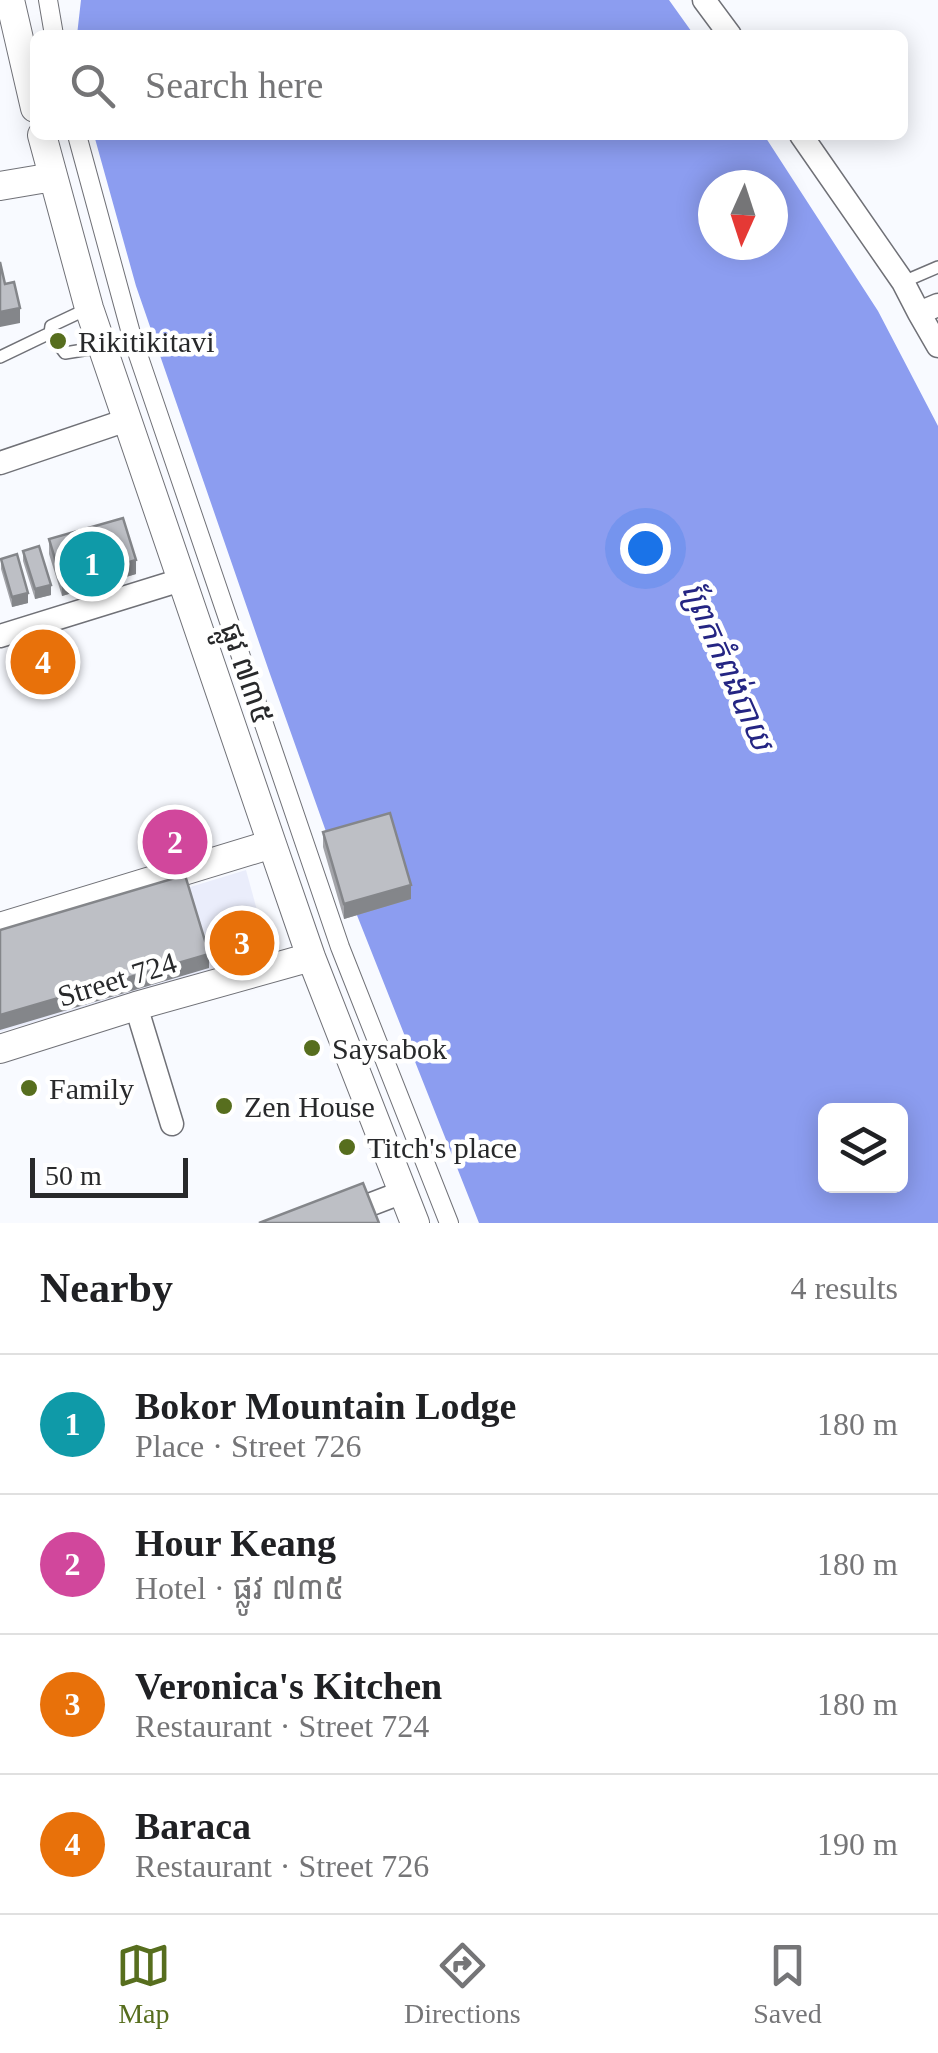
<!DOCTYPE html>
<meta charset="utf-8">
<style>
:root{--surface:#fff;--page:#f2f2f2;--text:#202124;--muted:#757577;--line:#e0e0e0;--accent:#576e1e}
body{margin:0;font-family:"Times New Roman","Noto Sans Khmer",serif;background:var(--page);color:var(--text)}
.controls{position:absolute;right:30px;bottom:30px;display:grid;overflow:hidden;border-radius:15px;box-shadow:0 5px 25px #0003}
.controls button{width:90px;height:90px;display:grid;place-items:center;padding:0;border:0;border-bottom:2px solid var(--line);background:var(--surface);color:var(--text);font:50px sans-serif}
.compass{position:absolute;left:698px;top:170px;width:90px;height:90px;border-radius:50%;background:var(--surface);box-shadow:0 5px 25px #0003;rotate:183deg}
.scale{position:absolute;left:30px;bottom:25px;width:158px;box-sizing:border-box;padding-left:10px;border:5px solid #28292b;border-top:0;font-size:28px;line-height:35px;white-space:nowrap;color:#28292b;-webkit-text-stroke:8px #fff;paint-order:stroke}
.you{position:absolute;left:645px;top:548px;width:35px;height:35px;margin:-25px;border:8px solid #fff;border-radius:50%;background:#1a73e8;box-shadow:0 0 0 15px #1a73e833}
.badge{display:grid;place-items:center;width:65px;height:65px;border-radius:50%;background:var(--accent);color:#fff;font-size:32px;font-weight:700}
.pin{position:absolute;translate:-50% -50%;border:5px solid #fff;box-shadow:0 2px 10px #0006}
.list{margin:0;padding:0;list-style:none}
h2{display:flex;justify-content:space-between;align-items:center;height:130px;margin:0;padding:0 40px;font-size:42px}
h2 small{font-size:32px;font-weight:400;color:var(--muted)}
.list li{display:grid;grid-template-columns:65px 1fr auto;gap:30px;align-items:center;box-sizing:border-box;height:140px;padding:0 40px;border-top:2px solid var(--line)}
.list b{display:block;font-size:38px;white-space:nowrap}
.list p{margin:0;font-size:32px;white-space:nowrap;color:var(--muted)}
.list em{font-size:32px;font-style:normal;color:var(--muted)}
.icon{flex:none;width:55px;height:55px;fill:none;stroke:currentColor;stroke-width:2;stroke-linecap:round;stroke-linejoin:round}
.map{position:relative;flex:none;width:938px;height:1223px;overflow:hidden}
.search{position:absolute;background:var(--surface);box-shadow:0 5px 25px #0003;left:30px;right:30px;top:30px;height:110px;display:flex;align-items:center;gap:25px;box-sizing:border-box;padding:0 35px;border-radius:15px;color:var(--muted);font-size:38px}
.sheet{height:690px;background:var(--surface)}
nav{display:flex;justify-content:space-around;align-items:center;box-sizing:border-box;height:140px;border-top:2px solid var(--line);background:var(--surface);font-size:28px;color:var(--muted)}
nav a{display:grid;justify-items:center;gap:5px}
nav .on{color:var(--accent)}
.map>svg:first-child{display:block}
.built{fill:#eaedfb}
.water{fill:#8c9df0;fill-rule:evenodd}
.lines{fill:none;stroke-linecap:round;stroke-linejoin:round}
.service-casing{stroke:#707177;stroke-width:14}
.pedestrian-casing{stroke:#707177;stroke-width:20}
.minor-casing{stroke:#707177;stroke-width:25}
.tertiary-casing{stroke:#707177;stroke-width:30}
.service{stroke:#fff;stroke-width:11}
.pedestrian{stroke:#fff;stroke-width:18}
.minor{stroke:#fff;stroke-width:22}
.tertiary{stroke:#fff;stroke-width:28}
.wall{fill:#a3a4a9}
.shaded-wall{fill:#84868a}
.building{fill:#bdbfc5;stroke:#84868a;stroke-width:2.5}
.poi-dot{fill:#576e1e;stroke:#fff;stroke-width:4}
.labels{text-anchor:middle;dominant-baseline:central;stroke-width:9;stroke-linejoin:round;paint-order:stroke}
.poi-label{font-size:30px;fill:#28292b;stroke:#fff;text-anchor:start}
.street-label{font-size:30px;fill:#28292b;stroke:#fff}
.water-label{font-size:32px;font-style:italic;fill:#242583;stroke:#fff}
</style>
<div class="map">
<svg width="938" height="1223" viewBox="0 0 938 1223">
<rect width="100%" height="100%" fill="#f8faff"/>
<path class="built" d="M246 870 269 954 0 1032V945Z"/>
<path class="water" d="M81 0H669L694 35H77Z
M94 135H764L878 311 938 426V1223H479L345 885 270 674 136 286ZM713 185H773V245H713ZM826 1110H900V1186H826Z"/>
<g class="lines">
<g class="service-casing">
<path id="service" d="M903 282 938 267
M87 309 51 326 50 333 65 353 102 347
M0 357 50 333"/>
</g>
<g class="pedestrian-casing">
<path id="pedestrian" d="M48 0 54 35
M77 135 132 337 340 947 449 1223"/>
</g>
<g class="minor-casing">
<path id="minor" d="M704 0 730 35
M801 135 903 282 919 313 938 305
M919 313 938 346
M0 463 127 420
M0 636 181 580
M136 1006 172 1124
M322 1223 403 1192"/>
</g>
<g class="tertiary-casing">
<path id="tertiary" d="M10 0 35 108
M42 135 89 308 272 844 311 957 415 1223
M0 186 53 177
M0 927 272 844
M0 1049 136 1006 311 957"/>
</g>
<use href="#service" class="service"/>
<use href="#pedestrian" class="pedestrian"/>
<use href="#minor" class="minor"/>
<use href="#tertiary" class="tertiary"/>
</g>
<path class="wall" d="M49 539 136 574 62 596 49 554Z
M23 551 51 595 35 599 23 561Z
M1 559 28 603 12 607 1 569Z
M323 832 411 899 344 919 323 847Z"/>
<path class="shaded-wall" d="M20 308V323L0 327V312Z
M136 560V574L62 596V582Z
M51 585V595L35 599V589Z
M28 593V603L12 607V597Z
M411 885V899L344 919V904Z
M209 954V968L0 1030V1015Z"/>
<path class="building" d="M0 262 5 284 14 282 20 308 0 312Z
M123 518 136 560 62 582 49 539Z
M39 546 51 585 35 589 23 551Z
M17 554 28 593 12 597 1 559Z
M390 813 411 885 344 904 323 832Z
M185 875 209 954 0 1015V930Z
M363 1183 379 1223H259Z"/>
<g class="poi-dot">
<circle cx="58" cy="341" r="10"/>
<circle cx="312" cy="1048" r="10"/>
<circle cx="29" cy="1088" r="10"/>
<circle cx="224" cy="1106" r="10"/>
<circle cx="347" cy="1147" r="10"/>
</g>
<g class="labels">
<g class="poi-label">
<text x="78" y="341">Rikitikitavi</text>
<text x="332" y="1048">Saysabok</text>
<text x="49" y="1088">Family</text>
<text x="244" y="1106">Zen House</text>
<text x="367" y="1147">Titch's place</text>
</g>
<g class="street-label">
<text transform="translate(247 673) rotate(71)">ផ្លូវ ៧៣៥</text>
<text transform="translate(117 979) rotate(-17)">Street 724</text>
</g>
<g class="water-label">
<text transform="translate(728 666) rotate(66)">ព្រែកកំពង់បាយ</text>
</g>
</g>
</svg>
<div class="controls">
<button><svg class="icon" aria-label="layers" viewBox="0 0 24 24"><path d="M12 4l9 5-9 5-9-5zM3 14l9 5 9-5"/></svg></button>
</div>
<svg class="compass" viewBox="-18 -18 36 36"><path d="M0-13l5 13h-10z" fill="#e53935"/><path d="M0 13l5-13h-10z" fill="#757577"/></svg>
<div class="scale">50 m</div>
<div class="you"></div>
<div class="pin badge" style="left:92px;top:564px;background:#0f9aa8">1</div>
<div class="pin badge" style="left:175px;top:842px;background:#d1479c">2</div>
<div class="pin badge" style="left:242px;top:943px;background:#e8710a">3</div>
<div class="pin badge" style="left:43px;top:662px;background:#e8710a">4</div>
<div class="search"><svg class="icon" aria-label="search" viewBox="0 0 24 24"><circle cx="10" cy="10" r="6"/><path d="M15 15l6 6"/></svg>Search here</div>
</div>
<section class="sheet">
<h2>Nearby<small>4 results</small></h2>
<ul class="list">
<li><span class="badge" style="background:#0f9aa8">1</span><div><b>Bokor Mountain Lodge</b><p>Place · Street 726</p></div><em>180 m</em></li>
<li><span class="badge" style="background:#d1479c">2</span><div><b>Hour Keang</b><p>Hotel · ផ្លូវ ៧៣៥</p></div><em>180 m</em></li>
<li><span class="badge" style="background:#e8710a">3</span><div><b>Veronica's Kitchen</b><p>Restaurant · Street 724</p></div><em>180 m</em></li>
<li><span class="badge" style="background:#e8710a">4</span><div><b>Baraca</b><p>Restaurant · Street 726</p></div><em>190 m</em></li>
</ul>
</section>
<nav>
<a class="on"><svg class="icon" aria-label="map" viewBox="0 0 24 24"><path d="M3 6l6-2 6 2 6-2v14l-6 2-6-2-6 2zM9 4v14M15 6v14"/></svg>Map</a>
<a><svg class="icon" aria-label="directions" viewBox="0 0 24 24"><path d="M12 3l9 9-9 9-9-9zM9 14v-3h6M13 9l2 2-2 2"/></svg>Directions</a>
<a><svg class="icon" aria-label="saved" viewBox="0 0 24 24"><path d="M7 4h10v16l-5-4-5 4z"/></svg>Saved</a>
</nav>
